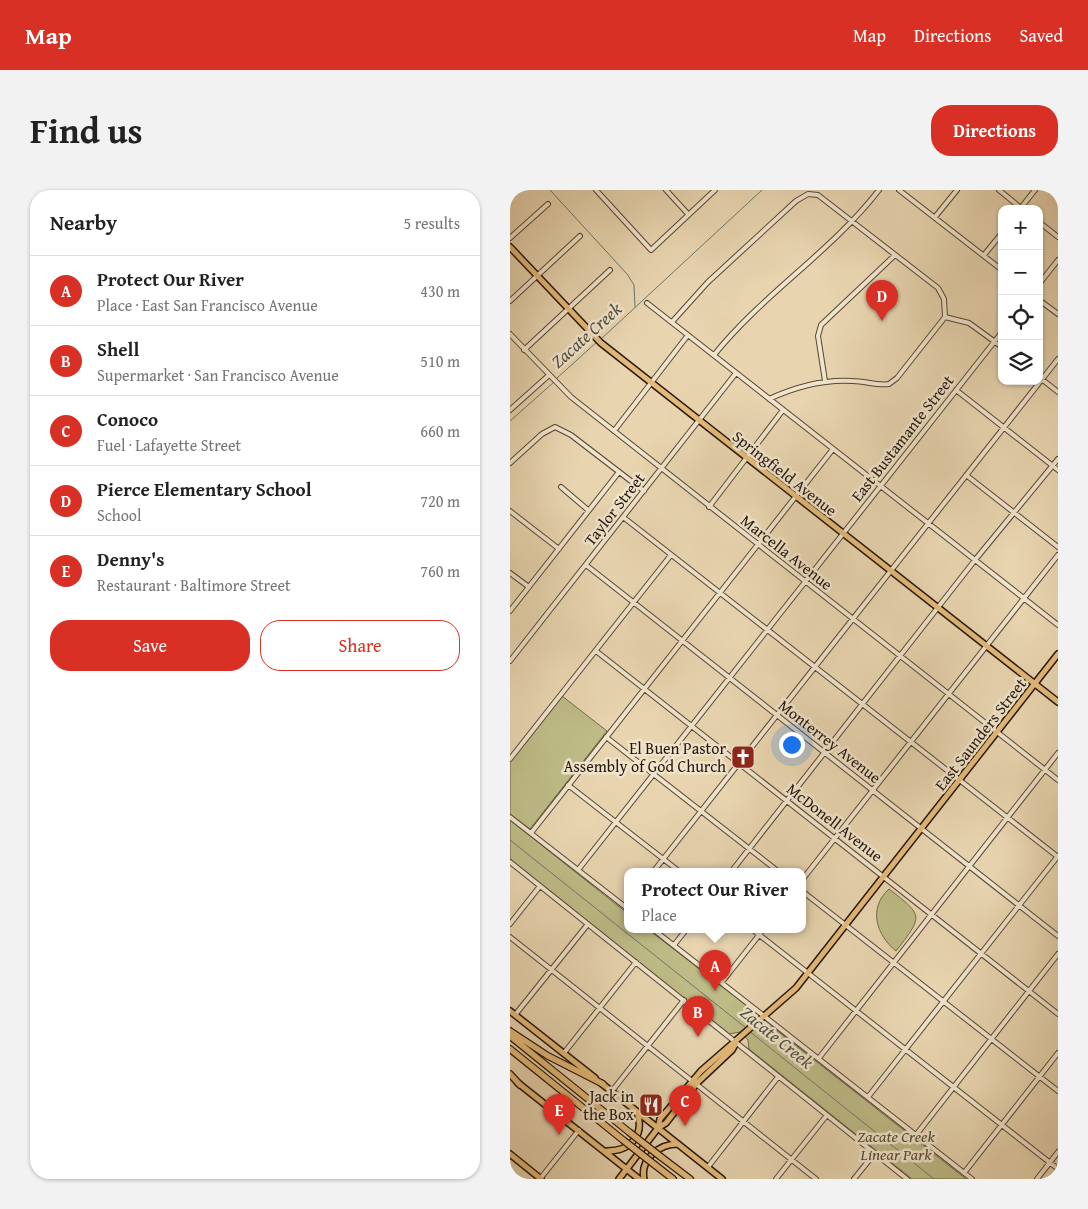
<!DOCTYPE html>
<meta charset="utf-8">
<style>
:root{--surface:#fff;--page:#f2f2f2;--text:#222;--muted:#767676;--line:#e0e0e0;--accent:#d93025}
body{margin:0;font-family:"Gentium Book Plus",serif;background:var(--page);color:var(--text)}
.controls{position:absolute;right:15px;top:15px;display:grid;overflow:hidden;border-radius:10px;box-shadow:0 1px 4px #0004}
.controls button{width:45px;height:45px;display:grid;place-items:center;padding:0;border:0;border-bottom:1px solid var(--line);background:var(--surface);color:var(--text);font:25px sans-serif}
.you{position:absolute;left:281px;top:554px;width:18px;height:18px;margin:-12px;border:4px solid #fff;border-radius:50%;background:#1a73e8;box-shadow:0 0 0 8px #1a73e833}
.badge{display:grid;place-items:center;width:32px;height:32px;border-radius:50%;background:var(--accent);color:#fff;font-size:16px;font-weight:700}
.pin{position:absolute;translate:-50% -41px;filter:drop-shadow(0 1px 2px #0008)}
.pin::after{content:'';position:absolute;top:26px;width:18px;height:15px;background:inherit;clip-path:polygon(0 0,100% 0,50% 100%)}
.popup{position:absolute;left:114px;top:678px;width:182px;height:65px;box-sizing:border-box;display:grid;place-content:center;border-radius:10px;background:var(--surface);filter:drop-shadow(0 1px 4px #0005);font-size:16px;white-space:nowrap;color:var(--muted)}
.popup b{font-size:19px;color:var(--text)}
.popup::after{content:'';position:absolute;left:50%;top:100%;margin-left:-10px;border:10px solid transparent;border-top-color:var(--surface)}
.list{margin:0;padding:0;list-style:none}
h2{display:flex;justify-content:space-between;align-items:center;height:65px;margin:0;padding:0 20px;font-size:21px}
h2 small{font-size:16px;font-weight:400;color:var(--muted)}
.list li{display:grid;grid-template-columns:32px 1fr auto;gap:15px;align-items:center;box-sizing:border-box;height:70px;padding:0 20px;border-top:1px solid var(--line)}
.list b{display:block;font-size:19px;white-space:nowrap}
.list p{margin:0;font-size:16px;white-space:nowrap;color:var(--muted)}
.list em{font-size:16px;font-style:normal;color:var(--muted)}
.actions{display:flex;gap:10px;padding:15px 20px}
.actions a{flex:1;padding:11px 0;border:1px solid var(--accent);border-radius:20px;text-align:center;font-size:18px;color:var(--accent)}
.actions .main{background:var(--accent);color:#fff}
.icon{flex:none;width:28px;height:28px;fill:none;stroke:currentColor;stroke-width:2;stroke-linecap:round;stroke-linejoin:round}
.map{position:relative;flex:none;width:548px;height:989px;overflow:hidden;border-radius:20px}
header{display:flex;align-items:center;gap:30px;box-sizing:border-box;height:70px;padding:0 25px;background:var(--accent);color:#fff}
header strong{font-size:24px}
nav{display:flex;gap:28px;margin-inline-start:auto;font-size:18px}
.intro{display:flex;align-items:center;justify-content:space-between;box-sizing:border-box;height:120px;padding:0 30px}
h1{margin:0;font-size:35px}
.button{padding:12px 22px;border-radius:20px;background:var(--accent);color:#fff;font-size:18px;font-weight:700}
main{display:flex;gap:30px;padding:0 30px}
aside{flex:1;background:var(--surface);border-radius:20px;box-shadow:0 1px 4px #0004}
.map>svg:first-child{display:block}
.green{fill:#bebb86;stroke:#726948}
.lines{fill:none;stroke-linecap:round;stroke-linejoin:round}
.stream{stroke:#6a786d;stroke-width:1}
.minor-casing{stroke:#564634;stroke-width:6}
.major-casing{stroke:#26170b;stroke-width:8}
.highway-casing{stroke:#26170b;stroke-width:8}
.minor{stroke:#f0e4cc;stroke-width:4}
.major{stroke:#e4ba78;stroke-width:5}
.highway{stroke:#e4ba78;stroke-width:5.5}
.highway-bridge-casing{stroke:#26170b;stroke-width:8;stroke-linecap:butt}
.highway-bridge{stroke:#e4ba78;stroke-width:5.5}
.labels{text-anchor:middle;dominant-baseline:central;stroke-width:5;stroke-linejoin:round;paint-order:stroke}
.street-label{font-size:16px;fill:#26170b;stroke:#f0e4cc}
.poi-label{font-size:16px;fill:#26170b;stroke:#f0e4cc;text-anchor:end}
.park-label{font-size:16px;font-style:italic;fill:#544830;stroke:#f0e4cc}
.water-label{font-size:18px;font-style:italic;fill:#4e4f44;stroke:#f0e4cc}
</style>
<header>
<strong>Map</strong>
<nav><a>Map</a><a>Directions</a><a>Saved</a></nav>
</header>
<div class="intro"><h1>Find us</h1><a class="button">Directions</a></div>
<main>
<aside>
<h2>Nearby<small>5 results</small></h2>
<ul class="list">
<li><span class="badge">A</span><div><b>Protect Our River</b><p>Place · East San Francisco Avenue</p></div><em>430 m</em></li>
<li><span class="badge">B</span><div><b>Shell</b><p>Supermarket · San Francisco Avenue</p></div><em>510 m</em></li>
<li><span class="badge">C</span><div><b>Conoco</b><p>Fuel · Lafayette Street</p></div><em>660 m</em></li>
<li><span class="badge">D</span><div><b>Pierce Elementary School</b><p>School</p></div><em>720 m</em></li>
<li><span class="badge">E</span><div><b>Denny's</b><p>Restaurant · Baltimore Street</p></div><em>760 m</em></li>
</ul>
<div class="actions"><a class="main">Save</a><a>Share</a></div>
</aside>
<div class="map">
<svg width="548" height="989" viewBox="0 0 548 989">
<rect width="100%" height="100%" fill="#e8d5b0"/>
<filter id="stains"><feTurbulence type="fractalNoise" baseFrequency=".004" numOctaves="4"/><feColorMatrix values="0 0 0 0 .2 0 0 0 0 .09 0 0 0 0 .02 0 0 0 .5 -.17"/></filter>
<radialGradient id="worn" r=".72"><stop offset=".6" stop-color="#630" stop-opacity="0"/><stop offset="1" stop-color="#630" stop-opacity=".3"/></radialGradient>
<path class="green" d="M52 506 97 541 20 639 0 624V572Z
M0 630 117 723 118 740H139L240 818 243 830 250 839 261 836 456 989H402L239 859 238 850 230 842 219 844 0 669Z
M379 699C414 726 413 726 386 761 366 745 358 718 379 699Z"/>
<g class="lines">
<path class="stream" d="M40 0 117 84 124 95 125 117
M91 149 252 0
M46 189 88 151
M0 231 44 192
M0 650 236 838
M239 841 424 989"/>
<g class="minor-casing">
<path id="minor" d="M86 0 141 60 205 0
M156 0 178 24
M389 0 492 80
M489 0 512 19
M510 19 525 0
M425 27 447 0
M529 32 548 47
M0 48 38 14
M474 65 492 43
M529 94 548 70
M529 110 548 124
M0 111 70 46
M137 113 548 435
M162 132 198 92 286 11 298 4 308 5 428 98 434 109 435 127 459 133 492 157
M0 144 61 207 548 590
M14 160 100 80
M204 165C253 104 321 62 369 0
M529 187 548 202
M315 191 308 146 311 135 385 65
M446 200 548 280
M259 209C287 196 313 189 343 191 355 191 368 196 379 194L387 188 435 127
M0 220 38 186
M104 241 178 145
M0 273 32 244 45 237 61 245 134 301
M456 285 548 357
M51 297 78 320
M199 317 273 220
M0 321 49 359
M113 327 548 667
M76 375 548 746
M0 383 19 397
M0 421 109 282
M86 461 548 824
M0 471 226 183
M96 547 269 682
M0 569 161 365
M58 595 170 682
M0 627 118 719
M21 643 323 259
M0 672 397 989
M68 680 492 142
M143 682 548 169
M221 682 465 370 548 269
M292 690 548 365
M292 701 548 901
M0 734 30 696
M144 740 462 989
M243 740 548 979
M0 747 182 891
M164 755 176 740
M212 792 253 740
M5 825 78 734
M54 863 126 772
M309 868 548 563
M186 894 306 989
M102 901 174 810
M358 907 548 666
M406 945 548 764
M198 977 268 887
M454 983 548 863
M30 989 69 940
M266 989 317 925
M344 989 365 963
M527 989 548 962"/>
</g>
<g class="major-casing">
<path id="major" d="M0 57 91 153 548 512
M0 821 85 888
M8 893 129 989
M91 893 212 989
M148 938 150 929 191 881 286 798 548 464
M97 961C121 961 135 945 127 922
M0 964 31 989
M109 989 148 938 156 933 187 893 222 860 226 853
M134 989C130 969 149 954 168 954"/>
</g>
<g class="highway-casing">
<path id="highway" d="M0 841 38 866 93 894
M0 846 119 942
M0 859 113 950
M0 884 10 895
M151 967 180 989
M145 975 163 989"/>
</g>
<use href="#minor" class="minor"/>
<use href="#major" class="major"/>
<use href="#highway" class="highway"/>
<g class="highway-bridge-casing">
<path id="highway-bridge" d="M119 942 151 967
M113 950 145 975"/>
</g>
<use href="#highway-bridge" class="highway-bridge"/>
</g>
<defs>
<g id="church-square" transform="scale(1.25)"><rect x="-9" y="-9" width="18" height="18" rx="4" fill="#8f2418" stroke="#f0e4cc"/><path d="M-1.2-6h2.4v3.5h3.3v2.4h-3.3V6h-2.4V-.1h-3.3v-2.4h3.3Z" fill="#fff"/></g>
<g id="restaurant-square" transform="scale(1.25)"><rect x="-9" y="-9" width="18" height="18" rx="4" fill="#8f2418" stroke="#f0e4cc"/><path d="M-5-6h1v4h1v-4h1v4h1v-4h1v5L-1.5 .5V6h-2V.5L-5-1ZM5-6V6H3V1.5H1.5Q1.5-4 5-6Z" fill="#fff"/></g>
</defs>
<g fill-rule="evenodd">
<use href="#church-square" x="233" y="567"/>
<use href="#restaurant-square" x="141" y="915"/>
</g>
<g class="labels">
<g class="street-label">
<text transform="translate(392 248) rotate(-52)">East Bustamante Street</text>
<text transform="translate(275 283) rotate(38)">Springfield Avenue</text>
<text transform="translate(104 319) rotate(-52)">Taylor Street</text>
<text transform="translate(277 362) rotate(38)">Marcella Avenue</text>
<text transform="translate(470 544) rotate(-52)">East Saunders Street</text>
<text transform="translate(320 551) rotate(38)">Monterrey Avenue</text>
<text transform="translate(325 632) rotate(38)">McDonell Avenue</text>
</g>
<g class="poi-label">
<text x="216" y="558">El Buen Pastor<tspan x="216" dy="18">Assembly of God Church</tspan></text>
<text x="124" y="906">Jack in<tspan x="124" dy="18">the Box</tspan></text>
</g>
<g class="park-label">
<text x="386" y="946">Zacate Creek<tspan x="386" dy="18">Linear Park</tspan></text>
</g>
<g class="water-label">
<text transform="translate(76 145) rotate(-42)">Zacate Creek</text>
<text transform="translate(267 847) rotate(39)">Zacate Creek</text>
</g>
</g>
<rect width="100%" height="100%" filter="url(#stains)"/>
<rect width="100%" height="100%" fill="url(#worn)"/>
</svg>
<div class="controls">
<button>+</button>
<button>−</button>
<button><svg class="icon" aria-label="locate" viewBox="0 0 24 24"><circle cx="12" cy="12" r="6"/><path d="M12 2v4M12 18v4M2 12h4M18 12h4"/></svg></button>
<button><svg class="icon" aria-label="layers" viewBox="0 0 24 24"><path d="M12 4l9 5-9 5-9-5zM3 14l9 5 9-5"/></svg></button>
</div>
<div class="you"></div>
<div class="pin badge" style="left:205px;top:801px">A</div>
<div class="popup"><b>Protect Our River</b>Place</div>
<div class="pin badge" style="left:188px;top:847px">B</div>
<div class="pin badge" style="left:175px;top:936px">C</div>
<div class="pin badge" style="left:372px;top:131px">D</div>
<div class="pin badge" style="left:49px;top:945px">E</div>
</div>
</main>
